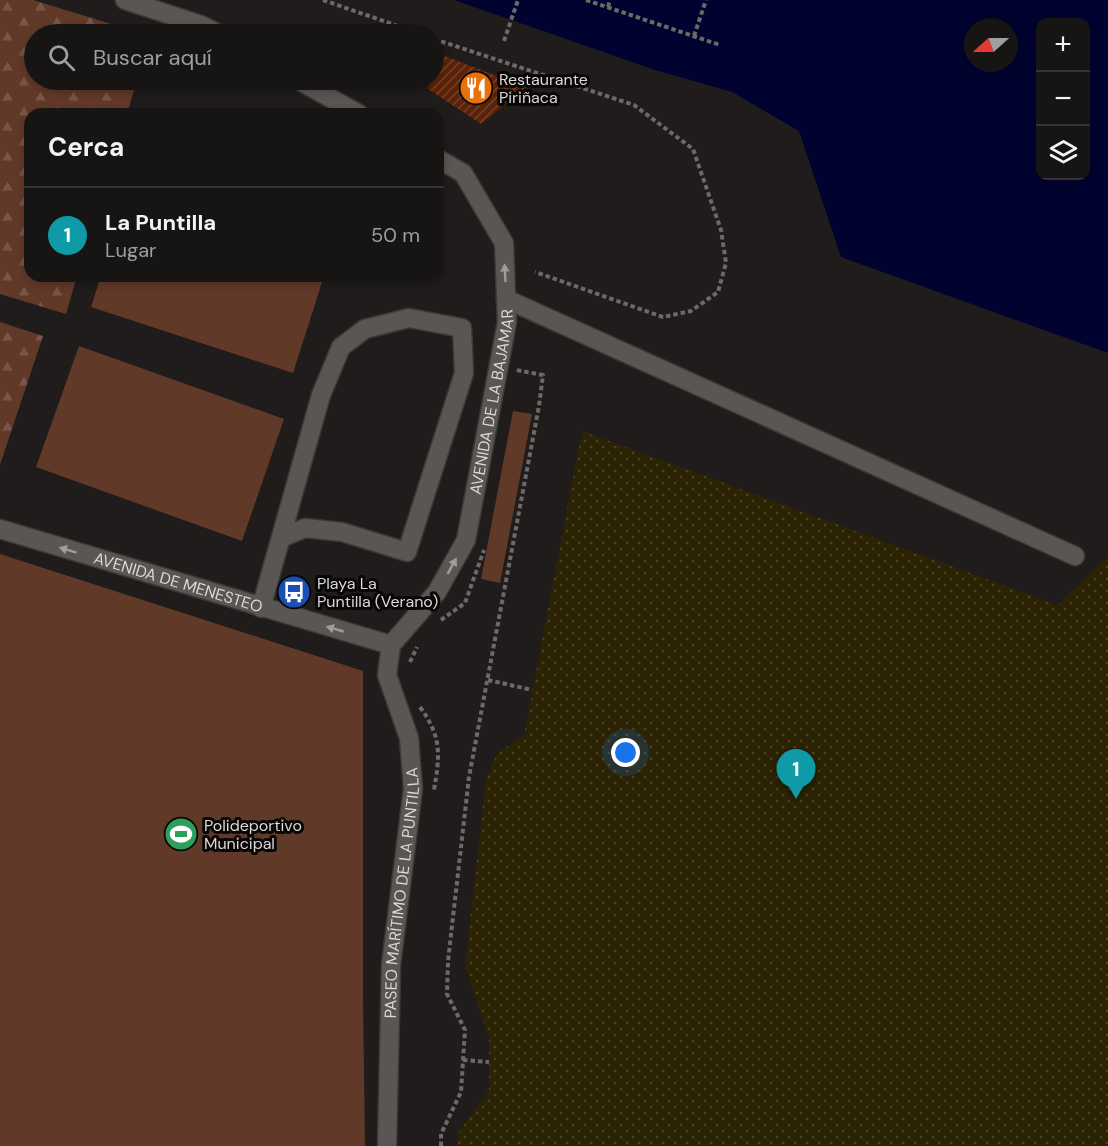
<!DOCTYPE html>
<html lang="es">
<meta charset="utf-8">
<style>
:root{--surface:#171514;--page:#201e1d;--text:#f1f3f6;--muted:#9e9fa0;--line:#363434;--accent:#0b8043}
body{margin:0;font-family:"DM Sans",sans-serif;background:var(--page);color:var(--text)}
.controls{position:absolute;right:18px;top:18px;display:grid;overflow:hidden;border-radius:12px;box-shadow:0 3px 9px #0003}
.controls button{width:54px;height:54px;display:grid;place-items:center;padding:0;border:0;border-bottom:2px solid var(--line);background:var(--surface);color:var(--text);font:30px sans-serif}
.compass{position:absolute;left:964px;top:18px;width:54px;height:54px;border-radius:50%;background:var(--surface);box-shadow:0 3px 9px #0003;rotate:249deg}
.you{position:absolute;left:626px;top:753px;width:21px;height:21px;margin:-15px;border:4px solid #fff;border-radius:50%;background:#1a73e8;box-shadow:0 0 0 9px #1a73e833}
.badge{display:grid;place-items:center;width:39px;height:39px;border-radius:50%;background:var(--accent);color:#fff;font-size:20px;font-weight:700}
.pin{position:absolute;translate:-50% -50px;filter:drop-shadow(0 2px 3px #0008)}
.pin::after{content:'';position:absolute;top:32px;width:21px;height:18px;background:inherit;clip-path:polygon(0 0,100% 0,50% 100%)}
.list{margin:0;padding:0;list-style:none}
h2{display:flex;justify-content:space-between;align-items:center;height:78px;margin:0;padding:0 24px;font-size:26px}
h2 small{font-size:20px;font-weight:400;color:var(--muted)}
.list li{display:grid;grid-template-columns:39px 1fr auto;gap:18px;align-items:center;box-sizing:border-box;height:96px;padding:0 24px;border-top:2px solid var(--line)}
.list b{display:block;font-size:22px;white-space:nowrap}
.list p{margin:0;font-size:20px;white-space:nowrap;color:var(--muted)}
.list em{font-size:20px;font-style:normal;color:var(--muted)}
.icon{flex:none;width:33px;height:33px;fill:none;stroke:currentColor;stroke-width:2;stroke-linecap:round;stroke-linejoin:round}
.map{position:relative;flex:none;width:1108px;height:1146px;overflow:hidden}
.search{position:absolute;background:var(--surface);box-shadow:0 3px 9px #0003;left:24px;top:24px;width:420px;height:66px;display:flex;align-items:center;gap:15px;box-sizing:border-box;padding:0 21px;border-radius:33px;color:var(--muted);font-size:22px}
.panel{position:absolute;background:var(--surface);box-shadow:0 3px 9px #0003;left:24px;top:108px;width:420px;height:174px;border-radius:18px}
.map>svg:first-child{display:block}
.green{fill:#613929}
.forest{fill:url(#forest-firs)}
.sand{fill:url(#sand-dots)}
.water{fill:#00032f;fill-rule:evenodd}
.building{fill:url(#building-hatch)}
.lines{fill:none;stroke-linecap:round;stroke-linejoin:round}
.minor-casing{stroke:#3b3938;stroke-width:21}
.path{stroke:#6c6968;stroke-width:4;stroke-dasharray:4.5 3;stroke-linecap:butt}
.minor{stroke:#595654;stroke-width:18}
.oneway{fill:#a09e9d}
.labels{text-anchor:middle;dominant-baseline:central;stroke-width:6;stroke-linejoin:round;paint-order:stroke}
.poi-label{font-size:16px;fill:#dbd9d8;stroke:#080706;text-anchor:start}
.street-label{font-size:16px;fill:#dbd9d8;stroke:#080706}
</style>
<div class="map">
<svg width="1108" height="1146" viewBox="0 0 1108 1146">
<defs>
<pattern id="forest-firs" width="22" height="20" patternUnits="userSpaceOnUse" patternTransform="scale(1.5)"><rect width="22" height="20" fill="#613929"/><path d="M5 1l3.5 6h-7zM16 11l3.5 6h-7z" fill="#775547"/></pattern>
<pattern id="sand-dots" width="8" height="8" patternUnits="userSpaceOnUse" patternTransform="scale(1.5)"><rect width="8" height="8" fill="#2b2303"/><path d="M2 2h.1M6 6h.1" fill="none" stroke="#494227" stroke-width="1.8" stroke-linecap="round"/></pattern>
<pattern id="building-hatch" width="6" height="6" patternUnits="userSpaceOnUse" patternTransform="scale(1.5)"><rect width="6" height="6" fill="#5b2207"/><path d="M-1 1l2-2M0 6l6-6M5 7l2-2" fill="none" stroke="#72422a"/></pattern>
</defs>
<rect width="100%" height="100%" fill="#1f1c1b"/>
<path class="green" d="M101 276H324L293 373 91 307Z
M79 346 284 419 242 541 36 467Z
M513 411 532 414 500 583 481 579Z
M0 554 363 671V998L365 1146H0Z"/>
<path class="forest" d="M0 0H33L144 34H34V80H137L127 114H30V276H77L66 314 0 294Z
M0 322 43 336 0 465Z"/>
<path class="sand" d="M582 431 1058 605 1108 557V1146H458V1133L489 1090V1039L465 966 486 777 497 754 524 735Z"/>
<path class="water" d="M454 0H1108V353L841 257 799 131 732 92 655 70ZM1040 22H1086V176H1040ZM973 27H1009V63H973Z"/>
<path class="building" d="M437 53 526 87 481 124 428 89 430 80H434V66Z"/>
<g class="lines">
<g class="minor-casing">
<g id="minor">
<path d="M125 0 201 25 219 34"/>
<path d="M298 80 359 114"/>
<path d="M506 299 1075 556"/>
<path id="s1" d="M0 529 391 645"/>
<path d="M261 608 321 395 341 347 365 329 409 318 462 328 464 373 407 552 342 532 305 528 281 538"/>
<path id="s2" d="M387 1146 391 965 413 789 409 738 387 675 391 645 437 592 466 540 507 322 504 243 463 173 438 159"/>
</g>
</g>
<path class="path" d="M323 0 421 34
M586 0 720 45
M608 7 610 0
M694 36 706 0
M434 39 634 105 693 149 721 230 726 263 718 292 691 311 663 317 535 272
M504 41 518 0
M441 620 465 603 484 550
M410 662 417 647
M488 680 532 690
M420 707C442 737 440 755 434 790
M463 1060 489 1062
M441 1146V1134L461 1092 465 1030 447 994 448 961 469 777 539 406 543 375 516 370"/>
<use href="#minor" class="minor"/>
</g>
<defs><path id="oneway-solid" d="M-6-.8H1V-3.2L6.5 0L1 3.2V.8H-6Z" transform="scale(1.5)"/></defs>
<g class="oneway">
<use href="#oneway-solid" transform="translate(505 273) rotate(-93)"/>
<use href="#oneway-solid" transform="translate(68 550) rotate(-163)"/>
<use href="#oneway-solid" transform="translate(452 566) rotate(-61)"/>
<use href="#oneway-solid" transform="translate(335 629) rotate(-164)"/>
</g>
<defs>
<g id="restaurant-disc" transform="scale(1.725)"><circle r="9.5" fill="#e8710a" stroke="#080706"/><path d="M-5-6h1v4h1v-4h1v4h1v-4h1v5L-1.5 .5V6h-2V.5L-5-1ZM5-6V6H3V1.5H1.5Q1.5-4 5-6Z" fill="#fff"/></g>
<g id="bus-disc" transform="scale(1.725)"><circle r="9.5" fill="#1a4fb4" stroke="#080706"/><path d="M-5-6H5V4H4V6H2V4H-2V6H-4V4H-5ZM-3.5-4V0h7V-4ZM-3.5 1.2v1.5H-2V1.2ZM2 1.2v1.5H3.5V1.2Z" fill="#fff"/></g>
<g id="stadium-disc" transform="scale(1.725)"><circle r="9.5" fill="#2e9e5b" stroke="#080706"/><path d="M0-5a6.5 5 0 1 0 0 10a6.5 5 0 1 0 0-10ZM-3.5-1.8h7v3.6h-7Z" fill="#fff"/></g>
</defs>
<g fill-rule="evenodd">
<use href="#restaurant-disc" x="476" y="88"/>
<use href="#bus-disc" x="294" y="592"/>
<use href="#stadium-disc" x="181" y="834"/>
</g>
<g class="labels">
<g class="poi-label">
<text x="499" y="79">Restaurante<tspan x="499" dy="18">Piriñaca</tspan></text>
<text x="317" y="583">Playa La<tspan x="317" dy="18">Puntilla (Verano)</tspan></text>
<text x="204" y="825">Polideportivo<tspan x="204" dy="18">Municipal</tspan></text>
</g>
<g class="street-label">
<text stroke="none"><textPath href="#s2" startOffset="777">AVENIDA DE LA BAJAMAR</textPath></text>
<text stroke="none"><textPath href="#s1" startOffset="186">AVENIDA DE MENESTEO</textPath></text>
<text stroke="none"><textPath href="#s2" startOffset="254">PASEO MARÍTIMO DE LA PUNTILLA</textPath></text>
</g>
</g>
</svg>
<div class="controls">
<button>+</button>
<button>−</button>
<button><svg class="icon" aria-label="layers" viewBox="0 0 24 24"><path d="M12 4l9 5-9 5-9-5zM3 14l9 5 9-5"/></svg></button>
</div>
<svg class="compass" viewBox="-18 -18 36 36"><path d="M0-13l5 13h-10z" fill="#e53935"/><path d="M0 13l5-13h-10z" fill="#9e9fa0"/></svg>
<div class="you"></div>
<div class="pin badge" style="left:796px;top:799px;background:#0f9aa8">1</div>
<div class="search"><svg class="icon" aria-label="search" viewBox="0 0 24 24"><circle cx="10" cy="10" r="6"/><path d="M15 15l6 6"/></svg>Buscar aquí</div>
<section class="panel">
<h2>Cerca<small></small></h2>
<ul class="list">
<li><span class="badge" style="background:#0f9aa8">1</span><div><b>La Puntilla</b><p>Lugar</p></div><em>50 m</em></li>
</ul>
</section>
</div>
